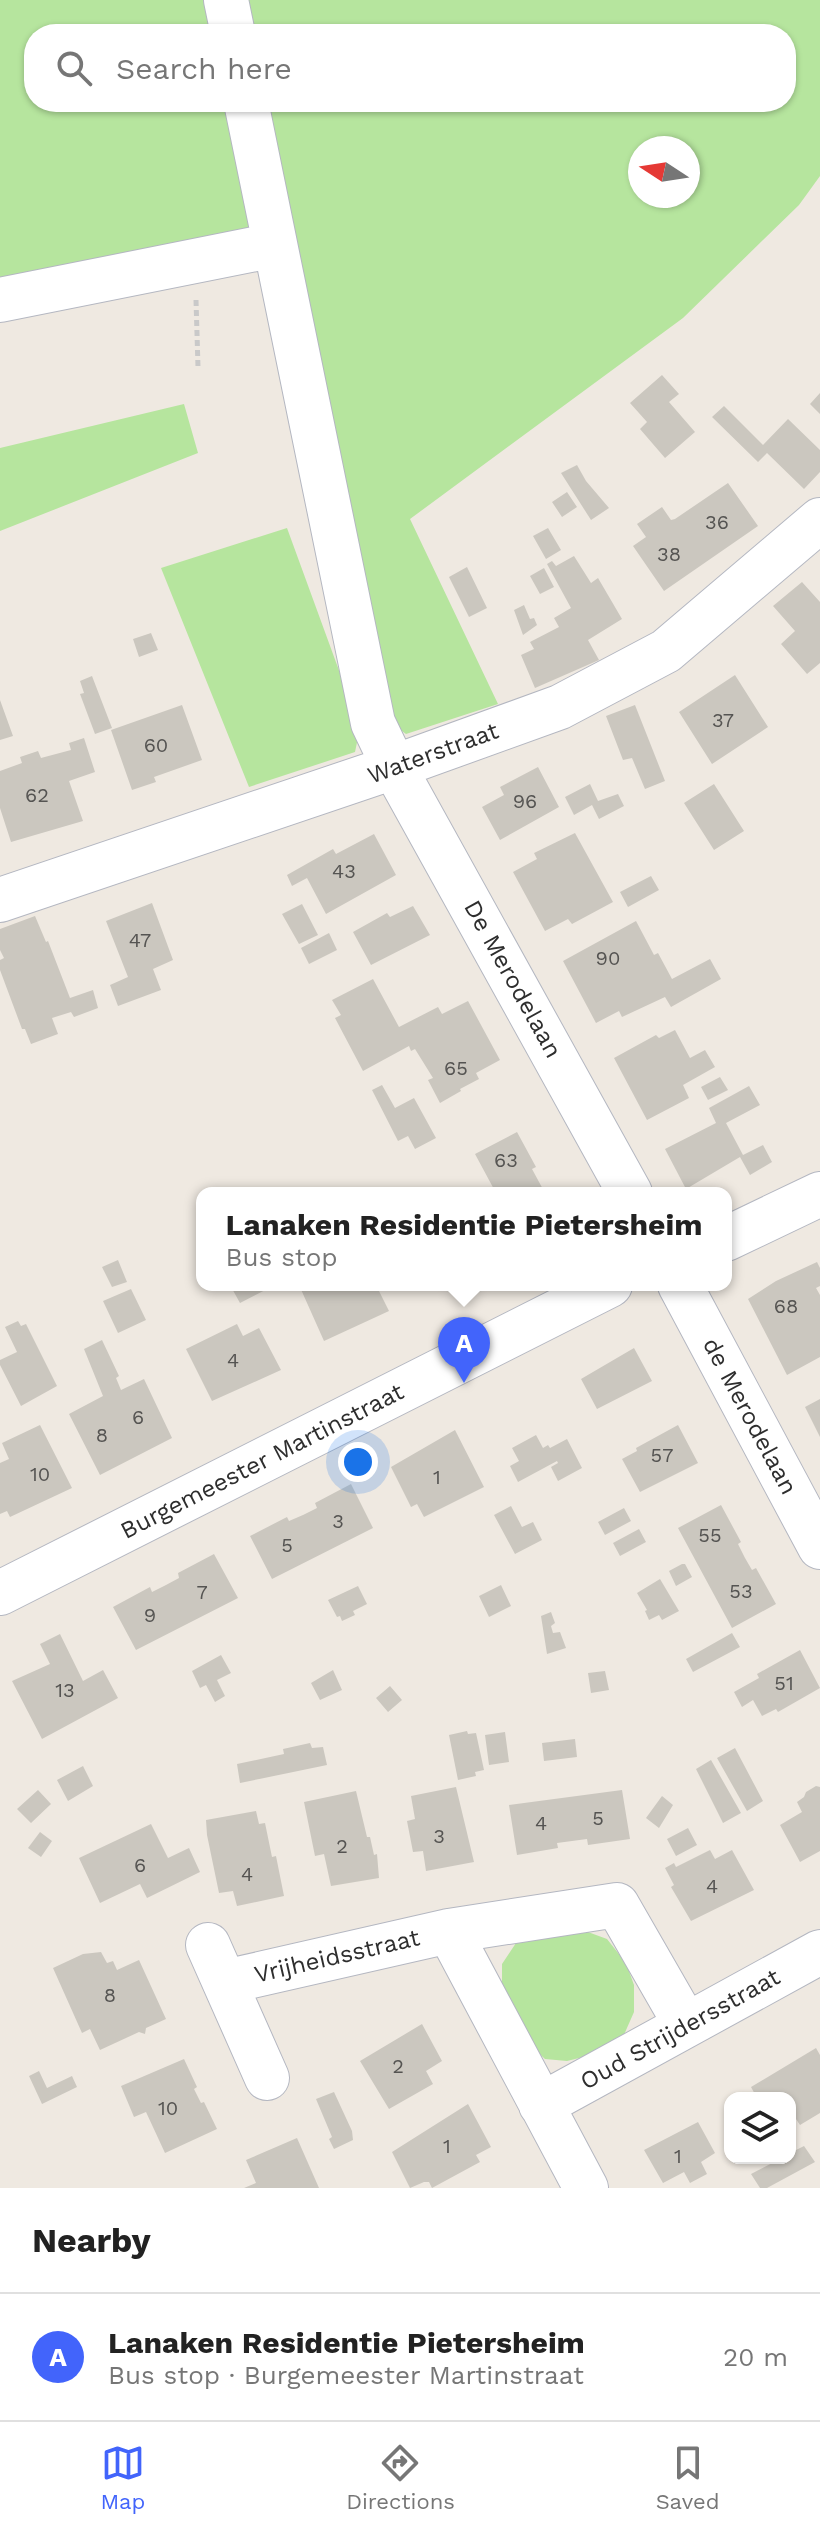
<!DOCTYPE html>
<meta charset="utf-8">
<style>
:root{--surface:#fff;--page:#f2f2f2;--text:#222;--muted:#767676;--line:#e0e0e0;--accent:#4264fb}
body{margin:0;font-family:"Work Sans",sans-serif;background:var(--page);color:var(--text)}
.controls{position:absolute;right:24px;bottom:24px;display:grid;overflow:hidden;border-radius:16px;box-shadow:0 2px 6px #0004}
.controls button{width:72px;height:72px;display:grid;place-items:center;padding:0;border:0;border-bottom:2px solid var(--line);background:var(--surface);color:var(--text);font:40px sans-serif}
.compass{position:absolute;left:628px;top:136px;width:72px;height:72px;border-radius:50%;background:var(--surface);box-shadow:0 2px 6px #0004;rotate:282deg}
.you{position:absolute;left:358px;top:1462px;width:28px;height:28px;margin:-20px;border:6px solid #fff;border-radius:50%;background:#1a73e8;box-shadow:0 0 0 12px #1a73e833}
.badge{display:grid;place-items:center;width:52px;height:52px;border-radius:50%;background:var(--accent);color:#fff;font-size:26px;font-weight:700}
.pin{position:absolute;translate:-50% -66px;filter:drop-shadow(0 2px 4px #0008)}
.pin::after{content:'';position:absolute;top:42px;width:28px;height:24px;background:inherit;clip-path:polygon(0 0,100% 0,50% 100%)}
.popup{position:absolute;left:196px;top:1187px;width:536px;height:104px;box-sizing:border-box;display:grid;place-content:center;border-radius:16px;background:var(--surface);filter:drop-shadow(0 2px 6px #0005);font-size:26px;white-space:nowrap;color:var(--muted)}
.popup b{font-size:30px;color:var(--text)}
.popup::after{content:'';position:absolute;left:50%;top:100%;margin-left:-16px;border:16px solid transparent;border-top-color:var(--surface)}
.list{margin:0;padding:0;list-style:none}
h2{display:flex;justify-content:space-between;align-items:center;height:104px;margin:0;padding:0 32px;font-size:34px}
h2 small{font-size:26px;font-weight:400;color:var(--muted)}
.list li{display:grid;grid-template-columns:52px 1fr auto;gap:24px;align-items:center;box-sizing:border-box;height:128px;padding:0 32px;border-top:2px solid var(--line)}
.list b{display:block;font-size:30px;white-space:nowrap}
.list p{margin:0;font-size:26px;white-space:nowrap;color:var(--muted)}
.list em{font-size:26px;font-style:normal;color:var(--muted)}
.icon{flex:none;width:44px;height:44px;fill:none;stroke:currentColor;stroke-width:2;stroke-linecap:round;stroke-linejoin:round}
.map{position:relative;flex:none;width:820px;height:2188px;overflow:hidden}
.search{position:absolute;background:var(--surface);box-shadow:0 2px 6px #0004;left:24px;right:24px;top:24px;height:88px;display:flex;align-items:center;gap:20px;box-sizing:border-box;padding:0 28px;border-radius:32px;color:var(--muted);font-size:30px}
.sheet{height:232px;background:var(--surface)}
nav{display:flex;justify-content:space-around;align-items:center;box-sizing:border-box;height:112px;border-top:2px solid var(--line);background:var(--surface);font-size:22px;color:var(--muted)}
nav a{display:grid;justify-items:center;gap:4px}
nav .on{color:var(--accent)}
.map>svg:first-child{display:block}
.green{fill:#b6e59e;fill-rule:evenodd}
.building{fill:#cbc7bf}
.lines{fill:none;stroke-linecap:round;stroke-linejoin:round}
.minor-casing{stroke:#b4b7c1;stroke-width:46}
.path{stroke:#c9c9c9;stroke-width:5;stroke-dasharray:6 4;stroke-linecap:butt}
.minor{stroke:#fff;stroke-width:44}
.labels{text-anchor:middle;dominant-baseline:central;stroke-width:6;stroke-linejoin:round;paint-order:stroke}
.number-label{font-size:20px;fill:#555452}
.street-label{font-size:24px;fill:#2e2e2e;stroke:#fff}
</style>
<div class="map">
<svg width="820" height="2188" viewBox="0 0 820 2188">
<rect width="100%" height="100%" fill="#efe9e1"/>
<path class="green" d="M0 0H217L224 34H34V102H239L266 233 0 285Z
M241 0H820V176L799 205 683 318 410 519 498 704 406 734 384 718 261 102H786V34H247ZM640 148H688V196H640Z
M184 404 198 453 0 531V448Z
M287 528 360 728 355 752 249 787 161 568Z
M577 1928 607 1939 626 1963 634 1985V2012L623 2037 591 2055 567 2061 545 2059 533 2048 502 1995V1964L516 1943 543 1932Z"/>
<path class="building" d="M662 375 679 394 669 402 695 432 665 458 640 429 647 422 630 403Z
M820 393V414L810 404Z
M724 406 763 445 788 419 820 450V472L804 489 767 453 758 462 712 417Z
M577 465 586 481 609 508 591 520 561 473Z
M728 483 758 526 664 591 633 546 646 537 637 524 662 507 671 520 675 519Z
M567 492 577 507 562 517 552 502Z
M548 528 561 550 546 559 533 536Z
M574 556 591 583 598 578 622 619 588 640 599 660 535 688 521 655 534 649 530 642 559 627 554 618 571 608 547 564 552 561 556 566Z
M467 567 487 608 469 617 449 577Z
M544 568 554 587 540 594 530 576Z
M802 582 820 602V663L807 674 781 644 795 631 773 606Z
M524 605 530 619 534 618 537 625 523 635 514 610Z
M151 633 158 650 139 657 133 639Z
M735 675 768 727 712 764 679 712Z
M92 676 112 728 95 734 80 694 84 693 80 681Z
M0 700 13 736 0 740Z
M182 705 202 760 154 777 156 782 132 790 111 730Z
M635 705 665 781 645 789 632 758 623 760 606 716Z
M84 738 95 772 69 781 83 821 11 842 0 808V771L22 763 20 757 38 751 41 758 71 750 69 743Z
M538 767 559 807 500 840 482 807 504 795 500 787Z
M590 784 598 801 618 794 624 806 599 819 592 805 574 815 565 797Z
M714 784 744 831 714 850 684 803Z
M575 833 613 902 572 924 568 919 545 931 513 872 537 859 534 853Z
M374 834 396 875 326 914 307 878 292 886 287 875 333 849 336 854Z
M651 876 659 890 628 907 620 892Z
M152 903 173 960 153 969 161 990 118 1006 110 985 128 977 106 921Z
M302 904 318 935 299 944 282 914Z
M413 906 430 935 371 965 353 932 387 913 390 917Z
M35 916 46 942 48 941 70 998 93 990 98 1008 74 1017 71 1012 52 1018 58 1034 31 1044 25 1029H22L0 970V960L4 958 0 950V929Z
M636 921 654 955 658 953 672 979 710 959 721 979 671 1007 665 997 622 1017 619 1011 596 1023 563 961Z
M329 933 337 950 309 964 301 948Z
M373 979 399 1027 438 1007 442 1014 468 1001 500 1060 476 1073 479 1079 460 1089 461 1091 440 1103 428 1080 433 1078 415 1049 411 1051 409 1046 363 1071 335 1018 341 1015 332 1000Z
M675 1030 690 1058 705 1050 715 1067 683 1085 689 1098 647 1120 614 1058 656 1035 659 1038Z
M720 1077 728 1090 708 1100 701 1087Z
M382 1085 395 1108 414 1098 436 1138 415 1149 408 1136 398 1141 372 1090Z
M749 1086 760 1105 726 1123 743 1155 763 1145 772 1162 750 1175 740 1157 686 1189 665 1149 716 1123 709 1108Z
M517 1132 536 1167 532 1169 545 1193H496L475 1154Z
M118 1260 127 1282 112 1287 102 1267Z
M817 1262 820 1268V1286L816 1288 820 1295V1357L787 1375 748 1299 776 1281Z
M230 1285H275L240 1303Z
M299 1285H376L389 1311 324 1341Z
M131 1289 146 1320 118 1333 103 1301Z
M18 1321 21 1326 26 1324 57 1386 21 1406 0 1365V1360L17 1352 5 1327Z
M237 1324 243 1336 259 1328 281 1370 212 1401 186 1349Z
M102 1340 119 1376 116 1378 121 1390 144 1379 172 1438 100 1475 69 1414 103 1396 84 1349Z
M634 1348 652 1381 597 1409 581 1379Z
M820 1399V1437L805 1407Z
M40 1425 72 1488 10 1517 7 1511 0 1514V1463L9 1459 2 1443Z
M678 1425 698 1463 640 1492 622 1459 637 1451 636 1448Z
M455 1430 484 1487 424 1517 417 1504 411 1507 391 1467Z
M536 1435 543 1448 548 1445 550 1448 567 1439 582 1468 558 1481 551 1467 558 1463 557 1461 518 1482 510 1466 519 1461 512 1448Z
M351 1484 373 1528 272 1579 250 1536 287 1517 289 1521 303 1515 317 1508 315 1503Z
M721 1505 741 1542 738 1544 745 1558 752 1570 756 1568 776 1604 732 1628 678 1528Z
M511 1506 522 1527 533 1522 542 1540 515 1554 494 1515Z
M624 1508 631 1521 605 1535 598 1522Z
M639 1529 646 1542 620 1556 613 1543Z
M214 1554 238 1598 136 1650 113 1607 150 1587 152 1592 166 1585 179 1578 178 1573Z
M682 1564H685L692 1577 676 1586 669 1571Z
M660 1579 679 1611 662 1620 659 1615 649 1620 645 1611 647 1610 637 1593Z
M501 1585 511 1606 489 1617 479 1596Z
M358 1586 367 1604 353 1611 355 1615 342 1621 340 1616 337 1617 328 1600Z
M551 1612 555 1623 551 1626 553 1633 560 1632 566 1648 547 1654 541 1616Z
M732 1633 740 1647 693 1672 686 1659Z
M60 1634 83 1681 103 1670 118 1698 42 1739 12 1681 50 1664 40 1644Z
M800 1650 820 1688 778 1712 776 1709 762 1716 753 1700 742 1707 734 1692 759 1678 757 1674Z
M221 1655 231 1673 217 1680 225 1696 215 1702 206 1685 200 1688 192 1671Z
M333 1670 342 1690 320 1700 311 1683Z
M605 1671 609 1690 591 1693 588 1673Z
M390 1686 402 1700 388 1712 376 1698Z
M467 1731 468 1734 476 1733 484 1770 475 1772 476 1776 458 1780 449 1735Z
M505 1732 509 1762 489 1765 485 1735Z
M575 1739 577 1757 544 1761 542 1743Z
M310 1743 312 1748 323 1747 327 1765 240 1783 237 1764 284 1754 283 1749Z
M735 1748 763 1801 747 1811 717 1758Z
M711 1760 741 1813 723 1823 696 1769Z
M83 1766 93 1786 68 1801 57 1780Z
M816 1786 820 1787V1851L800 1862 780 1825 802 1812 797 1802 804 1797 806 1792Z
M456 1787 474 1862 426 1871 423 1851 413 1852 407 1821 415 1819 411 1796Z
M38 1790 51 1804 31 1823 17 1809Z
M622 1790 630 1839 588 1845 587 1839 557 1843 558 1848 517 1855 509 1805Z
M356 1791 367 1837H370L374 1855 377 1854 379 1878 331 1886 324 1854 315 1856 304 1802Z
M662 1796 673 1805 659 1828 646 1818Z
M256 1811 259 1824 265 1823 272 1857 276 1856 284 1896 237 1906 233 1891 219 1893 207 1835 206 1820Z
M151 1824 168 1858 189 1848 200 1872 147 1898 140 1884 100 1903 79 1858Z
M688 1828 697 1845 676 1856 667 1839Z
M40 1832 52 1841 41 1857 28 1848Z
M710 1850 715 1859 732 1850 754 1890 691 1921 671 1887 674 1885 665 1868 674 1863 676 1867Z
M101 1952 107 1963 113 1961 117 1970 139 1960 166 2019 146 2028 145 2034 139 2032 100 2050 90 2029 82 2033 53 1968 83 1954Z
M422 2024 442 2061 426 2071 433 2084 389 2109 360 2061Z
M816 2048 820 2055V2113L800 2125 794 2116 790 2118V2098H757L751 2087Z
M184 2059 197 2087 194 2089 201 2103 204 2102 217 2129 165 2153 146 2112 134 2117 121 2086Z
M39 2071 47 2088 72 2076 77 2087 42 2104 29 2076Z
M334 2092 352 2131 353 2140 334 2149 329 2139 332 2137 316 2099Z
M468 2104 491 2147 476 2155 480 2162 432 2188 429 2182H424L410 2188 392 2152Z
M698 2122 715 2153 701 2162 707 2174 690 2183 684 2172 663 2183 644 2150Z
M297 2138 319 2188H244L256 2183 246 2160Z
M804 2146 815 2162 767 2188H760L751 2174 782 2158H790V2153Z"/>
<g class="lines">
<g class="minor-casing">
<path id="minor" d="M226 0 233 34
M246 102 373 723 394 767 630 1193
M0 300 275 245
M0 900 394 767 560 707 666 651 820 520
M726 1239 820 1194
M680 1285 820 1547
M0 1593 610 1285
M449 1931 586 2188
M208 1945 267 2078
M225 1982 449 1931 617 1905 686 2025
M541 2105 820 1952"/>
</g>
<path class="path" d="M196 300 198 367"/>
<use href="#minor" class="minor"/>
</g>
<g class="labels">
<g class="number-label">
<text x="717" y="522">36</text>
<text x="669" y="554">38</text>
<text x="723" y="720">37</text>
<text x="156" y="745">60</text>
<text x="37" y="795">62</text>
<text x="525" y="801">96</text>
<text x="344" y="871">43</text>
<text x="140" y="940">47</text>
<text x="608" y="958">90</text>
<text x="456" y="1068">65</text>
<text x="506" y="1160">63</text>
<text x="786" y="1306">68</text>
<text x="233" y="1360">4</text>
<text x="138" y="1417">6</text>
<text x="102" y="1435">8</text>
<text x="662" y="1455">57</text>
<text x="40" y="1474">10</text>
<text x="437" y="1477">1</text>
<text x="338" y="1521">3</text>
<text x="710" y="1535">55</text>
<text x="287" y="1545">5</text>
<text x="741" y="1591">53</text>
<text x="202" y="1592">7</text>
<text x="150" y="1615">9</text>
<text x="784" y="1683">51</text>
<text x="65" y="1690">13</text>
<text x="598" y="1818">5</text>
<text x="541" y="1823">4</text>
<text x="439" y="1836">3</text>
<text x="342" y="1846">2</text>
<text x="140" y="1865">6</text>
<text x="247" y="1874">4</text>
<text x="712" y="1886">4</text>
<text x="110" y="1995">8</text>
<text x="398" y="2066">2</text>
<text x="168" y="2108">10</text>
<text x="447" y="2146">1</text>
<text x="678" y="2156">1</text>
</g>
<g class="street-label">
<text transform="translate(433 753) rotate(-20)">Waterstraat</text>
<text transform="translate(513 979) rotate(61)">De Merodelaan</text>
<text transform="translate(750 1416) rotate(62)">de Merodelaan</text>
<text transform="translate(262 1461) rotate(-27)">Burgemeester Martinstraat</text>
<text transform="translate(337 1956) rotate(-13)">Vrijheidsstraat</text>
<text transform="translate(680 2029) rotate(-29)">Oud Strijdersstraat</text>
</g>
</g>
</svg>
<div class="controls">
<button><svg class="icon" aria-label="layers" viewBox="0 0 24 24"><path d="M12 4l9 5-9 5-9-5zM3 14l9 5 9-5"/></svg></button>
</div>
<svg class="compass" viewBox="-18 -18 36 36"><path d="M0-13l5 13h-10z" fill="#e53935"/><path d="M0 13l5-13h-10z" fill="#767676"/></svg>
<div class="you"></div>
<div class="pin badge" style="left:464px;top:1383px">A</div>
<div class="popup"><b>Lanaken Residentie Pietersheim</b>Bus stop</div>
<div class="search"><svg class="icon" aria-label="search" viewBox="0 0 24 24"><circle cx="10" cy="10" r="6"/><path d="M15 15l6 6"/></svg>Search here</div>
</div>
<section class="sheet">
<h2>Nearby<small></small></h2>
<ul class="list">
<li><span class="badge">A</span><div><b>Lanaken Residentie Pietersheim</b><p>Bus stop · Burgemeester Martinstraat</p></div><em>20 m</em></li>
</ul>
</section>
<nav>
<a class="on"><svg class="icon" aria-label="map" viewBox="0 0 24 24"><path d="M3 6l6-2 6 2 6-2v14l-6 2-6-2-6 2zM9 4v14M15 6v14"/></svg>Map</a>
<a><svg class="icon" aria-label="directions" viewBox="0 0 24 24"><path d="M12 3l9 9-9 9-9-9zM9 14v-3h6M13 9l2 2-2 2"/></svg>Directions</a>
<a><svg class="icon" aria-label="saved" viewBox="0 0 24 24"><path d="M7 4h10v16l-5-4-5 4z"/></svg>Saved</a>
</nav>
